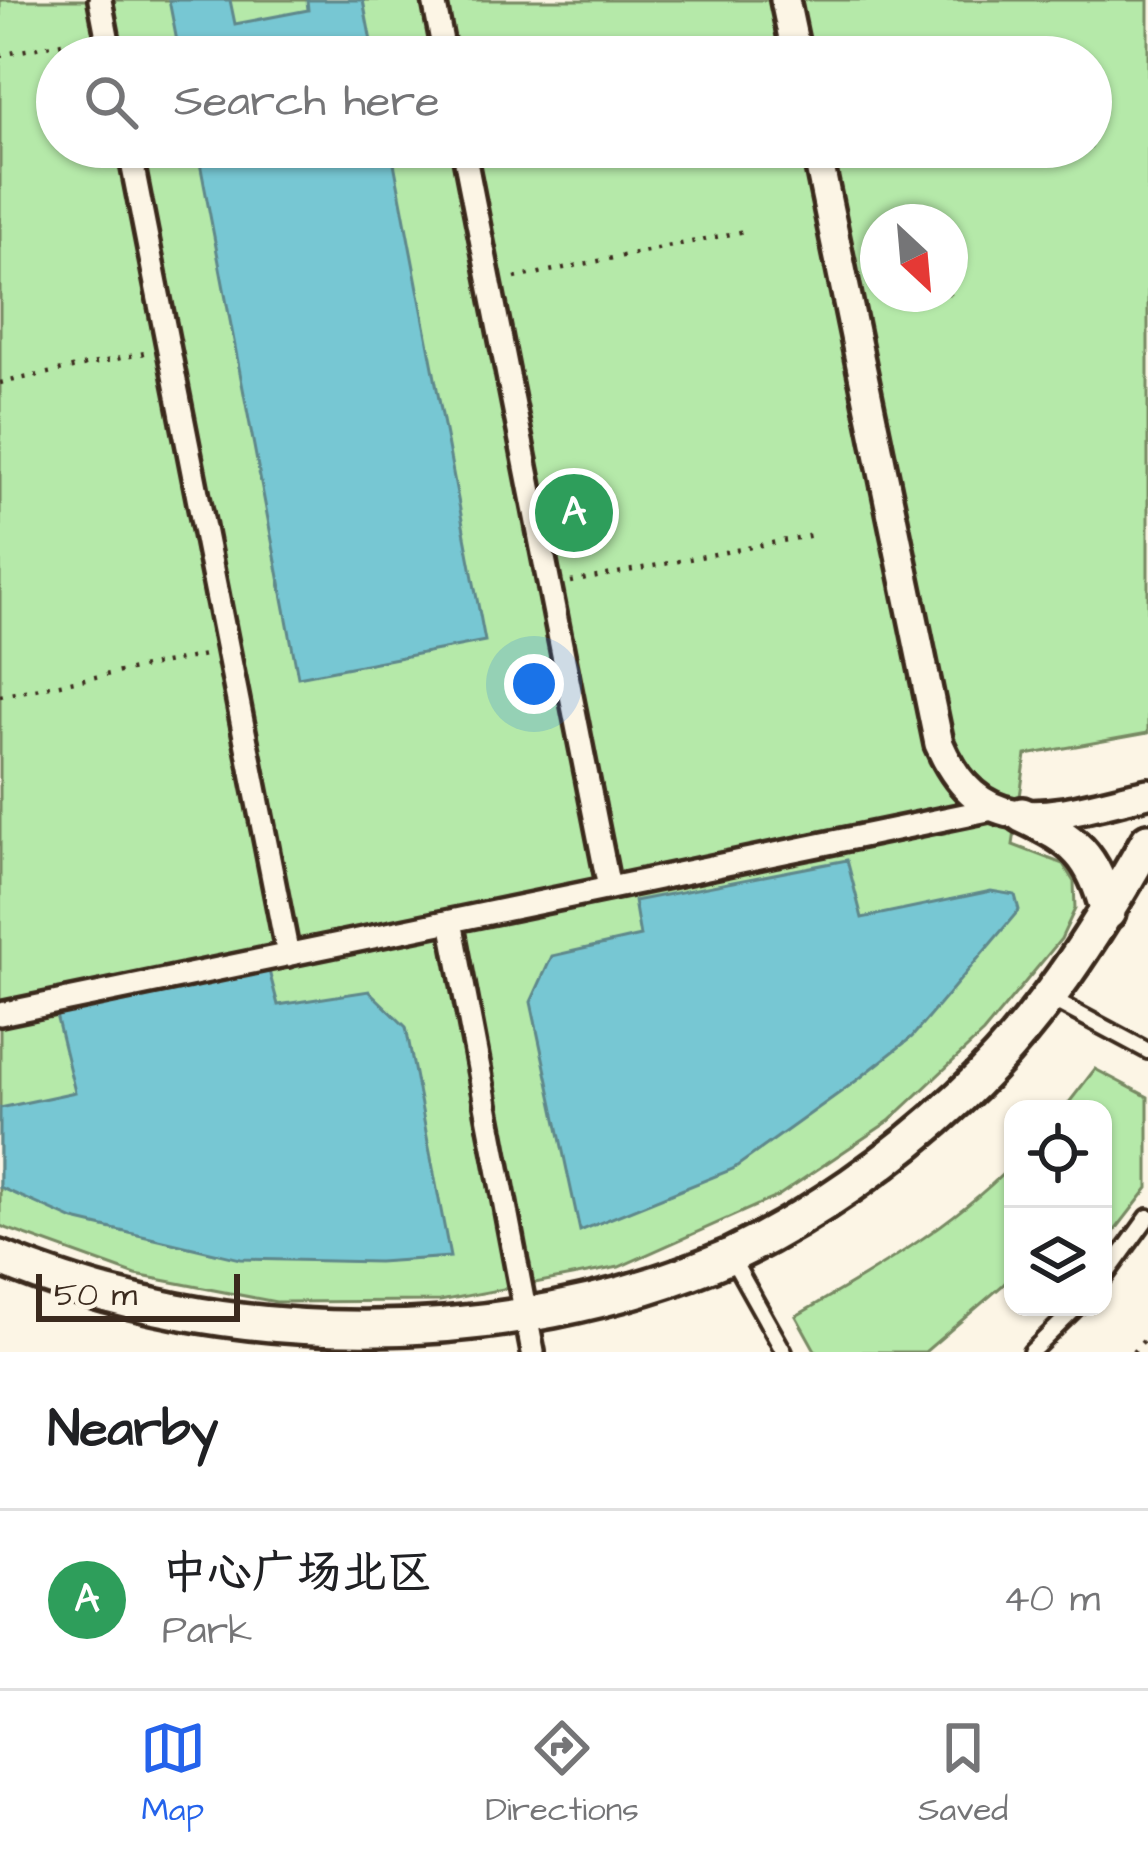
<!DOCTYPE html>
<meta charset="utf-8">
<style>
:root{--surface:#fff;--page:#f6f6f6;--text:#202124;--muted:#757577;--line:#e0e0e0;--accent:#2563eb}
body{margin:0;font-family:"Architects Daughter","LXGW WenKai TC",sans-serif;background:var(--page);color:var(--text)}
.controls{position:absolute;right:36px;bottom:36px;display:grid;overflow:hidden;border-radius:24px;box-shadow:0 3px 9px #0004}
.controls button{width:108px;height:108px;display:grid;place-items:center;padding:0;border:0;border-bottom:3px solid var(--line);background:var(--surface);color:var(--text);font:60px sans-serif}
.compass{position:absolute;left:860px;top:204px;width:108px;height:108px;border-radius:50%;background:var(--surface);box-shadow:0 3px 9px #0004;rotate:154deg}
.scale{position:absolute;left:36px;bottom:30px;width:204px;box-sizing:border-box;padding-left:12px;border:6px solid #3b2a1e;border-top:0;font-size:33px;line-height:42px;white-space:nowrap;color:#3b2a1e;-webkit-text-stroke:9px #fcf5e5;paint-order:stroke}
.you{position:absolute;left:534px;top:684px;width:42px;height:42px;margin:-30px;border:9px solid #fff;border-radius:50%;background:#1a73e8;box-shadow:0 0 0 18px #1a73e833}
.badge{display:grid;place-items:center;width:78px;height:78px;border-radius:50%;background:var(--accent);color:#fff;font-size:39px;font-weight:700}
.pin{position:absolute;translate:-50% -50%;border:6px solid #fff;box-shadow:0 3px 12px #0006}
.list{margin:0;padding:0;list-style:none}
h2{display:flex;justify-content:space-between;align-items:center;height:156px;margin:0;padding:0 48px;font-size:51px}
h2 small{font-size:39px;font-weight:400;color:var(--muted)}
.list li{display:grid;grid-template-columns:78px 1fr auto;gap:36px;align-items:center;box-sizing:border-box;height:180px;padding:0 48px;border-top:3px solid var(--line)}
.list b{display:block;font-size:45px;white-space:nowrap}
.list p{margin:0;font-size:39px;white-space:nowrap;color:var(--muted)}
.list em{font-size:39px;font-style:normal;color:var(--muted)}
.icon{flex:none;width:66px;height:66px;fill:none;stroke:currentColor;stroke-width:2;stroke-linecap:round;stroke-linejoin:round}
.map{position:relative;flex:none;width:1148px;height:1352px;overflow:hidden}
.search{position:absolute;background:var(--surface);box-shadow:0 3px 9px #0004;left:36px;right:36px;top:36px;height:132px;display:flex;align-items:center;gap:30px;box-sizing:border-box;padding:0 42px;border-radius:66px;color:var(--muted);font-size:45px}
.sheet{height:336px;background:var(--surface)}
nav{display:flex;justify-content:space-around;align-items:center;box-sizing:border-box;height:168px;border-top:3px solid var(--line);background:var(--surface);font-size:33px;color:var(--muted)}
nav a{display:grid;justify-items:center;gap:6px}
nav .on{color:var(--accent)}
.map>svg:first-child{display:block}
.green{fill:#b5e9a9;stroke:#788a64;stroke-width:3;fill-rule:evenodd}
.water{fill:#77c7d3;stroke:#5f888b;stroke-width:3}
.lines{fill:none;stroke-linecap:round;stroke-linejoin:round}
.service-casing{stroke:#3b2a1e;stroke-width:22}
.pedestrian-casing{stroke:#3b2a1e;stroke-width:30}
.minor-casing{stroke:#3b2a1e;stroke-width:36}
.tertiary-casing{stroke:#3b2a1e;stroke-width:42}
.path{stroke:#3b2a1e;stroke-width:4.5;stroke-dasharray:3 9;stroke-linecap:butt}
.service{stroke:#fcf5e5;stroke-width:14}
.pedestrian{stroke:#fcf5e5;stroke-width:21}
.minor{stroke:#fcf5e5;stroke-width:27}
.tertiary{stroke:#fcf5e5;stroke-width:33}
</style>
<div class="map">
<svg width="1148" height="1352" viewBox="0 0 1148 1352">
<rect width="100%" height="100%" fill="#fcf5e5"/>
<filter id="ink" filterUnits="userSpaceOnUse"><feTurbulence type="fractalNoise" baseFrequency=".00833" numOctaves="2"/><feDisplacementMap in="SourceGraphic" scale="24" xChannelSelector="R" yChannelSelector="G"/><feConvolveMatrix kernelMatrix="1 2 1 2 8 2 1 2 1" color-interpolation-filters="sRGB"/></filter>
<g filter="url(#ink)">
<path class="green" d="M0 0H1148V733L1026 755 1013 845 1063 864 1074 882 1075 909 1061 939 983 1033 889 1121 778 1196 619 1267 440 1301 276 1302 136 1275 0 1226ZM57 57H1091V147H57ZM878 222H950V294H878Z
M1095 1069 1148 1097V1188L1103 1246V1109H1064Z
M1013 1164V1274L1003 1285 925 1352H816L796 1316C871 1273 952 1226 1013 1164Z"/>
<path class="water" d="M169 0H230L235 24 308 10 307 0H363L374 57H180Z
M197 147H391L485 641 298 677Z
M847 860 862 918 991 891 1015 895 1019 910 912 1037 856 1081 733 1169 580 1231 531 1002 552 956 640 936 634 901Z
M269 971 278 1005 369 991 406 1027 450 1257 378 1262 240 1259 74 1220 0 1187V1108L75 1092 56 1015Z"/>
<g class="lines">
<g class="service-casing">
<path id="service" d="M1049 998 1148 1051
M731 1257 784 1352
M1103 1279 1148 1217
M1031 1352 1077 1307"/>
</g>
<g class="pedestrian-casing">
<path id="pedestrian" d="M100 0 111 57
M434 0 445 57
M129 147 288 955
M463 147 609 888
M451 921 533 1352
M0 1014 993 809"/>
</g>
<g class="minor-casing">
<path id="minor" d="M785 0 797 57
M816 147 939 744C984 848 1060 812 1148 793"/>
</g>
<g class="tertiary-casing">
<path id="tertiary" d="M1022 815C1075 840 1093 854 1108 912
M0 1258C222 1352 506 1352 730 1256 813 1216 894 1159 961 1096 1039 1023 1096 933 1148 841"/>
</g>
<path class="path" d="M0 55 83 39
M515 278 750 230
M0 383 145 353
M571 582 813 535
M0 696 205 655
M1133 1352 1148 1336"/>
<use href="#service" class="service"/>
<use href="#pedestrian" class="pedestrian"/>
<use href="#minor" class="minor"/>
<use href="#tertiary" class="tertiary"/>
</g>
</g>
</svg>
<div class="controls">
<button><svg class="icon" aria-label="locate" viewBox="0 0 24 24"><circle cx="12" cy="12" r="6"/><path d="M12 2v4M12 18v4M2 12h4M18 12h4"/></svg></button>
<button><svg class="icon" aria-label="layers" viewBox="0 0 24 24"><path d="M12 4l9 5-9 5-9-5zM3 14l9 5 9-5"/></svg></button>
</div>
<svg class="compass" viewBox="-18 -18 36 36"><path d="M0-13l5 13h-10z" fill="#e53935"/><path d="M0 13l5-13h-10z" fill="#757577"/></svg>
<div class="scale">50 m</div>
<div class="you"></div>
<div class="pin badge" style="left:574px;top:513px;background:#2e9e5b">A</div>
<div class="search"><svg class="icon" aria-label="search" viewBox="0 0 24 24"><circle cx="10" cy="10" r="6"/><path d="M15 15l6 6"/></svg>Search here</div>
</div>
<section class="sheet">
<h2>Nearby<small></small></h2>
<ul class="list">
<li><span class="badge" style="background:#2e9e5b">A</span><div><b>中心广场北区</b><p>Park</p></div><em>40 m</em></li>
</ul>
</section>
<nav>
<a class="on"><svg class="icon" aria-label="map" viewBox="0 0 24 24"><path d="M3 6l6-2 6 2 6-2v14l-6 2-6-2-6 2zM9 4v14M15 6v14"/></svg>Map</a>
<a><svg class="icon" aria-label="directions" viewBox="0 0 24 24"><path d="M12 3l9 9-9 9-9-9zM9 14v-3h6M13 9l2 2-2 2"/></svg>Directions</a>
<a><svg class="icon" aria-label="saved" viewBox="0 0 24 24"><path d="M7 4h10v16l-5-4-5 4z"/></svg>Saved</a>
</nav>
